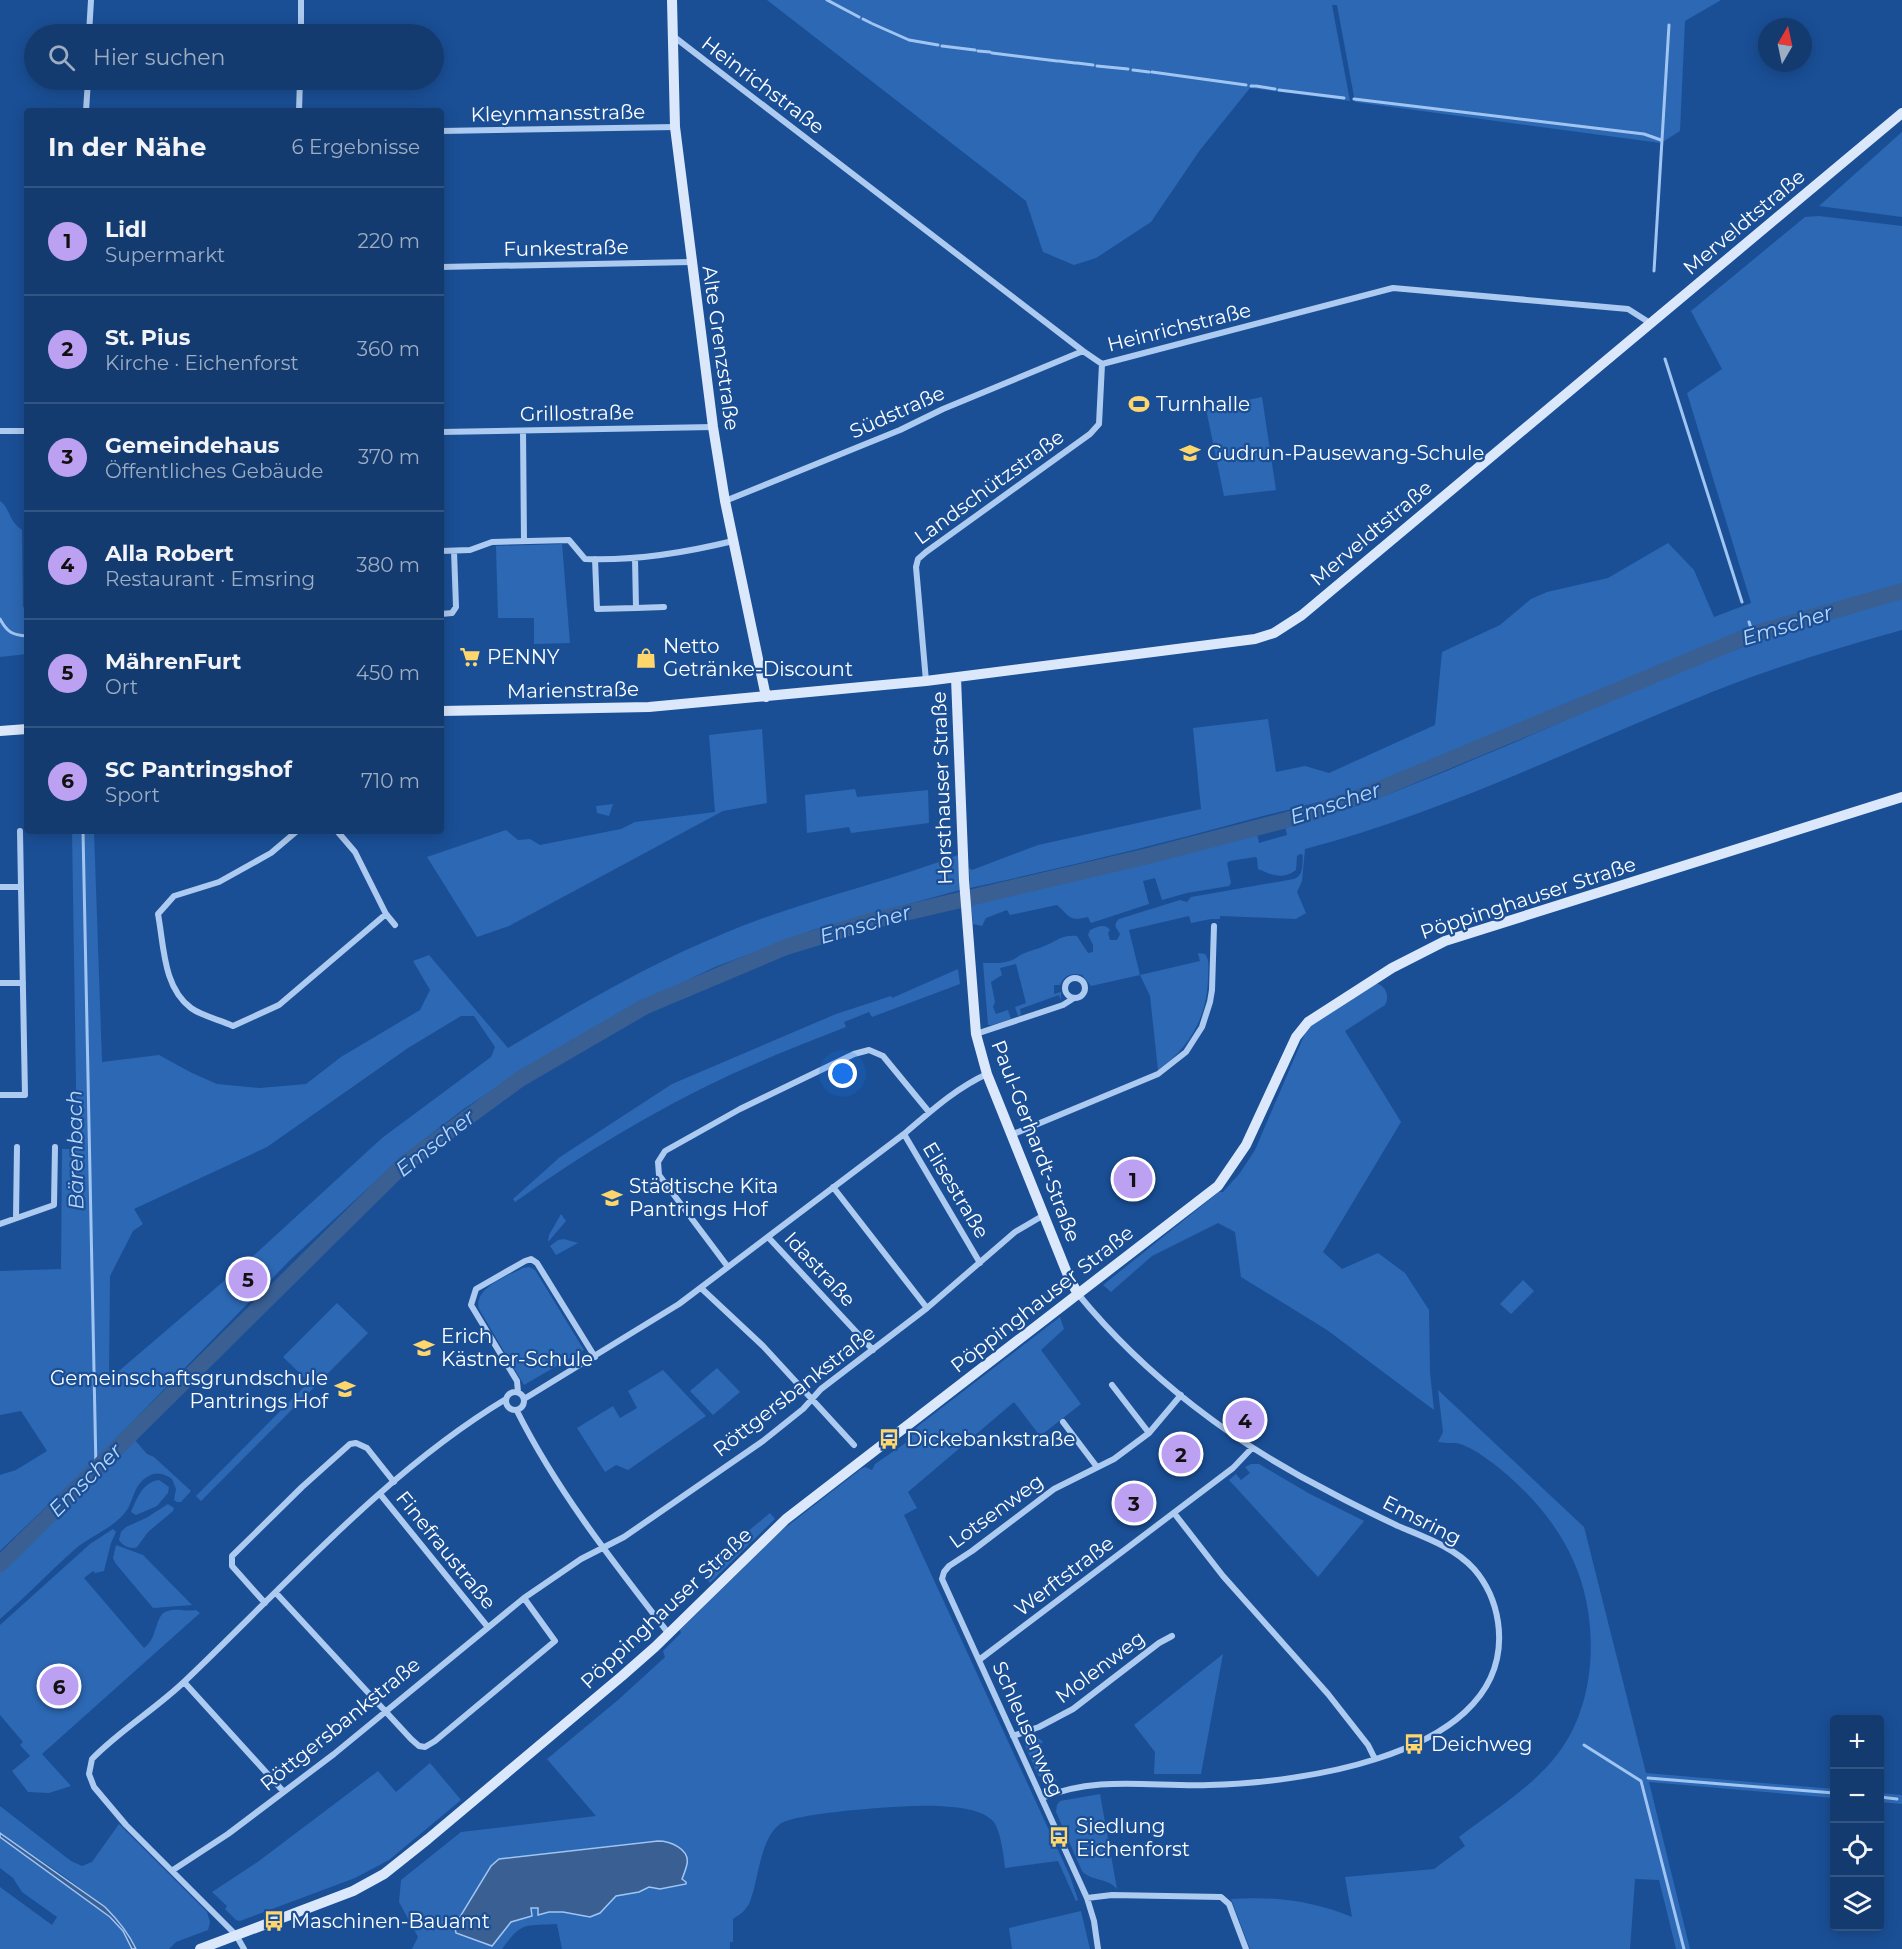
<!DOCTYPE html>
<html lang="de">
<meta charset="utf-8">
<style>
:root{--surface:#143b70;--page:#1d4275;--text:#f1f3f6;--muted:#9dadc3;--line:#335583;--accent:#bca0f2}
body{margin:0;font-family:Montserrat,sans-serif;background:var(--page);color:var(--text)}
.controls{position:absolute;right:18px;bottom:18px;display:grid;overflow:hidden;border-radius:6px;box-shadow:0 3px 15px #0003}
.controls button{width:54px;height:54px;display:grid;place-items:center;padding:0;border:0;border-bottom:2px solid var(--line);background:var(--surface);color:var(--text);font:30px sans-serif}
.compass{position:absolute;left:1758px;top:18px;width:54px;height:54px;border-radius:50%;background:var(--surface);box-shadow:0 3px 15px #0003;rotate:9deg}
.you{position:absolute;left:843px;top:1074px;width:21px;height:21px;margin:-15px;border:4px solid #fff;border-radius:50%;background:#1a73e8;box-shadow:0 0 0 9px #1a73e833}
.badge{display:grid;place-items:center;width:39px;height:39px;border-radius:50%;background:var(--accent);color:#111;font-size:20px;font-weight:700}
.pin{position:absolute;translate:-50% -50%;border:3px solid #fff;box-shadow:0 2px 6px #0006}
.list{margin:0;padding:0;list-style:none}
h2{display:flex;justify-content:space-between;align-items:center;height:78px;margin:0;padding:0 24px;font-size:26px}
h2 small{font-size:20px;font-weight:400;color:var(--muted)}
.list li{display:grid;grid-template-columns:39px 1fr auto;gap:18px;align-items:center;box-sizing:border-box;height:108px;padding:0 24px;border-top:2px solid var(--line)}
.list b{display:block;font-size:22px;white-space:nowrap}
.list p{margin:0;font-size:20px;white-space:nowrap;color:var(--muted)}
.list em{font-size:20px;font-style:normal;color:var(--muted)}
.icon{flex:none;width:33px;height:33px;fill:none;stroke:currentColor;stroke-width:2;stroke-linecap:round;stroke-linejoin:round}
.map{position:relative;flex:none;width:1902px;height:1949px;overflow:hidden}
.search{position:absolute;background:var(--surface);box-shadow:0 3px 15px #0003;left:24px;top:24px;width:420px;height:66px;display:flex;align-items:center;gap:15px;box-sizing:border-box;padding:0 21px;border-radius:33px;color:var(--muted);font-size:22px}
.panel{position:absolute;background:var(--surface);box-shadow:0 3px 15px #0003;left:24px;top:108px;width:420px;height:726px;border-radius:6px}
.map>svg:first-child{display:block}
.green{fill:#2d68b4;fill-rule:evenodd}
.water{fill:#395f93;stroke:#a0c5f2;stroke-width:1.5}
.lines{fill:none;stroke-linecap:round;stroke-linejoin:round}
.stream{stroke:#a0c5f2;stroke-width:3}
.river{stroke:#395f93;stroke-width:16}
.street{stroke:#adcaf0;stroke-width:6}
.secondary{stroke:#dbe8fb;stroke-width:10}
.labels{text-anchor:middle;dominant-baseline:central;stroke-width:4.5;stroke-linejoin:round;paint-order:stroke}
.street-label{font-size:20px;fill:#fff;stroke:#1a4f96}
.poi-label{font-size:20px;fill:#fff;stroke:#1a4f96;text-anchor:start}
.water-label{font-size:21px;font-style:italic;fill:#b9d5f7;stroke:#1a4f96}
</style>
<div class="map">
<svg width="1902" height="1949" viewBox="0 0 1902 1949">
<rect width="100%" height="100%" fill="#1a4f96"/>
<path class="green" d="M767 0H1721L1685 21 1680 131 1661 143 1355 102 1337 5H1332L1350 101 1250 88 1200 150 1151 222 1096 258 1074 265 1043 252 1026 201Z
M1902 132V217L1819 206Z
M1819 216 1902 226V586C1710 629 1537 728 1353 792 1319 803 1282 811 1248 820 1156 845 1063 868 970 888L969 868 972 870 1038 845 1201 809 1193 728 1268 719 1276 772 1305 766 1329 773 1435 725 1442 652 1500 625 1531 599 1547 592 1608 578 1668 543 1694 570 1714 617 1751 603 1687 393 1722 369 1691 311 1805 217Z
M1262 397 1276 490 1224 496 1206 409Z
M0 501C12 511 7 519 22 530L23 607 27 609V654L0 657Z
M562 544 570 643 534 644V618H498L496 546Z
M1902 599V630C1838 648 1774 667 1712 692 1578 746 1446 812 1305 849L1302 881 1297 892 1306 913 1296 919 1220 916V919H1211L1191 923 1189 916 1129 930 1140 975 1200 961 1198 953 1205 954C1210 960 1208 968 1208 976 1208 1015 1190 1048 1158 1070L1150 996 1140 975 1091 986 1082 975C1072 972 1064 975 1060 985H1054V994L1061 992V1000L1059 995 1020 1009 1021 1015 1018 1016 1015 1007 1026 1003 1016 964 1000 968 1002 975 991 982 995 1002 993 1007 996 1014 1008 1010 1011 1019 992 1025H988L983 963C993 963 1007 964 1016 958 1024 952 1031 951 1042 947 1054 943 1061 934 1077 936L1088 953 1093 952V945L1088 935 1090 930C1098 927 1104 923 1110 930L1108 933 1110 940H1117L1120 934C1117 928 1112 926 1119 919L1180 900 1187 902 1191 897 1294 879C1304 875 1302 865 1303 855L1300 854 1297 856 1296 870C1282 880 1272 875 1258 869L1257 858 1255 857 1230 861 1227 863 1231 883 1229 886 1187 893 1162 900 1155 878 1143 881 1149 904 1091 923 1088 917C1068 922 1070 916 1057 905L1010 915 1007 910 986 918 982 926 973 924 971 902 1257 833 1259 843 1287 835 1285 826C1353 811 1418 783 1482 756 1619 699 1756 631 1902 599Z
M762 729 767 803 723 811 509 926 477 937 427 857 506 830 518 840 530 839 540 845 621 829 635 822 715 812 709 735Z
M855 789 857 797 928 790 929 823 851 833 849 827 807 833 805 795Z
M613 804 609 816 597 813 596 806Z
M72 831H94L102 1062 159 1055 192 1073 217 1084 260 1088 306 1084 341 1057 420 1010 430 990 413 961 429 955 508 1048C578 1006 649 964 725 933 801 901 881 884 958 855L960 890 813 930 715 967 625 1010 526 1068 465 1108 405 1154 290 1260 100 1455 0 1551V1475L16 1470 47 1451 21 1411 0 1415V1271L61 1269 62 1149H77ZM461 1016H474L495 1047 491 1057 382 1138 252 1257 113 1376H109L110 1276 133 1231 143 1224 134 1209 267 1147 408 1048Z
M958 969 960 984 872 1017 869 1012 844 1022 846 1027C808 1042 769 1057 732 1074 655 1110 583 1153 515 1202L513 1199 560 1157 672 1084 836 1014 891 996 892 998Z
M1376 983C1386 986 1390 996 1385 1005L1345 1031 1401 1122 1323 1252 1342 1269 1378 1253 1405 1273 1429 1310 1430 1372 1434 1410 1327 1330 1241 1277 1235 1232 1218 1223 1152 1256 1111 1292 1103 1285 1219 1192H1223L1240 1173 1255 1150 1306 1031 1313 1023Z
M561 1214 566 1221 548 1242 549 1235Z
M564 1239 578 1243 556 1255 550 1246 558 1240Z
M523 1268 529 1267 535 1270 584 1350 524 1385 479 1309C473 1288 508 1276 523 1268Z
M1523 1280 1534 1291 1511 1314 1500 1304Z
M337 1303 368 1333 201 1501 196 1496 309 1382 283 1357Z
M1060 1317 1064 1329 1041 1350 1081 1404 1040 1436 1014 1402 908 1492 917 1508 904 1515 1070 1876 1078 1900 1076 1901 1058 1861 1005 1868C1004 1856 1000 1827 992 1820 979 1808 954 1807 939 1806 914 1804 796 1812 780 1824 759 1840 759 1881 749 1904L743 1912 733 1919V1942H730V1949H562L557 1924C525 1926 522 1921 502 1949H412L418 1937 399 1902 401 1880 461 1832 596 1816 547 1759 618 1700 663 1659 665 1657 663 1651 681 1633 680 1630 781 1531 861 1469 865 1467 872 1470 875 1464 907 1442 905 1439 918 1426ZM650 1841H667L683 1876 682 1879 686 1882V1884L660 1889 649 1887 639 1892 616 1896 600 1913 592 1916H581L563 1912H549L538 1915V1907L531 1908 532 1916 511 1922 492 1946 456 1933 455 1928 458 1920 491 1866 499 1859Z
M717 1368 740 1392 713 1415 690 1391Z
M663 1370 706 1416 628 1470 616 1465 605 1472 577 1428 613 1406 620 1418 637 1408 628 1391Z
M1438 1390 1584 1527 1646 1773 1834 1789V1798L1649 1782 1690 1949H1676L1659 1880 1635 1879 1630 1949H1250L1231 1899C1274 1896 1313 1901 1352 1917L1345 1877 1434 1869 1465 1846 1459 1837C1502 1804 1556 1774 1577 1720 1597 1672 1595 1607 1573 1560 1560 1530 1537 1502 1513 1480 1500 1468 1473 1446 1456 1443 1450 1443 1444 1443 1438 1442L1443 1432Z
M134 1439 147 1454 154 1457 191 1491 181 1502H177L174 1500 176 1489 172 1479C164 1473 156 1471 147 1477 132 1486 134 1504 123 1515 109 1530 89 1537 74 1550 49 1572 26 1597 0 1619V1571Z
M1251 1464H1259L1310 1494 1364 1521 1318 1577 1229 1480 1236 1474 1241 1480 1250 1473 1245 1467Z
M159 1480 169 1487 168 1493 157 1506 136 1515 131 1512C137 1498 143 1482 159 1480Z
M168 1504 174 1508 173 1511 148 1532 137 1547C130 1550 122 1545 119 1540L121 1532 126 1527 146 1518Z
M770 1513 775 1519 710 1583 704 1575 711 1570 718 1558 732 1548 741 1537Z
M113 1529 116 1532 111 1543 104 1571 95 1573 93 1571 84 1578 144 1648C159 1637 154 1614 168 1611 178 1608 187 1612 196 1610L200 1613 42 1754 71 1786 49 1793 28 1792 12 1771 30 1756 20 1745 23 1742 0 1715V1625L90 1544Z
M116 1545 143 1555 192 1605 153 1608 116 1564 113 1558Z
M1223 1654 1201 1774H1154L1155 1752 1134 1725Z
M1033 1733 1043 1742 1037 1747 1046 1760 1044 1762 1057 1781 1047 1782 1038 1775 1025 1745 1028 1737Z
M430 1763 461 1800 389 1860 355 1878 240 1921 236 1920 225 1909 227 1906 212 1892 259 1861 378 1771 396 1792Z
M1880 1793 1902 1795V1804L1880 1802Z
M1100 1794 1117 1889C1107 1877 1092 1882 1082 1871L1056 1812 1057 1805 1060 1801Z
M0 1806 71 1861 82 1866 92 1862 119 1824 207 1912 210 1922 208 1930 176 1942 169 1949H136C113 1902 43 1863 0 1833Z
M0 1837 110 1917 123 1931 132 1949H0V1887L52 1925 57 1917 22 1892 13 1878 0 1868Z
M1081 1911 1090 1949H1012L1009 1928Z"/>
<path class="water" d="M0 1833 105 1907C118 1920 128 1932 136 1949H132L123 1931 110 1917 0 1837Z
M658 1841C670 1841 690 1849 687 1864 686 1869 684 1874 682 1879L686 1882V1884L660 1889 649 1887 639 1892 616 1896 600 1913 590 1917 563 1912H549L538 1915V1908H531L532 1916 511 1922 492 1946 456 1933 455 1928 458 1920 491 1866 499 1859Z"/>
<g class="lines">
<path class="stream" d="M827 0 859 17
M863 19 871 23
M873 24 909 40 938 45
M942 46 975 50
M978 51 990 52
M992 53 1057 61
M1059 61 1075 63
M1077 63 1093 65
M1097 66 1128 69
M1133 70 1149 72
M1152 72 1246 85
M1251 86H1254
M1256 86 1275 89
M1279 90 1344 98
M1354 99 1644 134 1661 140
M1654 271 1669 25
M1665 359 1742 602
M0 619C7 632 12 635 27 636
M1749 622 1753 634
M83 831 96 1469
M1584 1745 1641 1781 1684 1949
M1648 1778 1834 1793
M1880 1797 1897 1799"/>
<path class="river" d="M0 1564 404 1164 520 1079 644 1007 786 947 871 921 1148 856 1302 816 1370 793 1753 634 1902 591"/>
<path class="street" d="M89 34 91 0
M301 34V0
M673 36 1083 351 1102 364 1393 288 1628 309 1650 323
M86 111 88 80
M299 111 300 80
M441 131 675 127
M441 267 691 262
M0 431H27
M523 431 524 541
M441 432 713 427
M725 501 900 430 943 409 1083 351
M441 551 470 550 492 542 569 540 585 559C635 561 684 553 733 541
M595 559 597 609 636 608 635 558
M636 608 664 607
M441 614 452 613 456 607 454 551
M926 681 916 567 918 559 926 552 1090 434 1099 424 1102 364
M20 831 21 887
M297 831 271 853 219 882 174 896 158 914C164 946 163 987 191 1008 202 1016 220 1020 233 1026L279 1005 386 914
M337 831 355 852 386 914 395 925
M0 887H21L25 1095H0
M1065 988a10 10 0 1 1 20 0a10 10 0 1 1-20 0Z
M0 983H23
M976 1034 1063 1005 1074 998
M904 1134 980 1263
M1011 1135 1158 1074 1186 1052 1202 1027 1210 1002 1212 990 1214 926
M833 1187 927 1308
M16 1218 17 1147
M0 1224 54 1205 55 1147
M768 1237 873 1350
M728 1267 659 1175 658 1162 665 1151 740 1109 854 1054 869 1050 883 1056 929 1112
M701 1288 763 1346 854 1445
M1112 1385 1149 1433
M506 1401a9 9 0 1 1 18 0a9 9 0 1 1-18 0Z
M518 1392 517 1381 471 1305 476 1289 525 1261 531 1259 537 1263 595 1357
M524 1399 679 1304 904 1134C930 1112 956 1088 987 1074
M517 1411C557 1491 614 1563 669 1634
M1063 1422 1097 1467
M380 1494 487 1626
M1174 1513 1223 1576 1328 1694 1368 1745 1375 1759
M276 1593 411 1739 419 1746 425 1747 435 1741 555 1641 524 1598
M265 1603 232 1566V1556L302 1487 350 1444 356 1443 367 1448 394 1482
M979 1660 1233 1468 1252 1448
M184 1682 283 1791
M1013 1736 1039 1727 1073 1709 1159 1643 1172 1636
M1042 1798C1097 1775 1151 1787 1209 1785 1260 1784 1327 1775 1376 1759 1439 1739 1509 1700 1498 1622 1495 1602 1487 1584 1474 1569 1454 1547 1424 1537 1398 1526 1375 1515 1352 1504 1330 1492 1235 1444 1146 1377 1078 1294
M173 1870 228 1834 334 1754 524 1598 581 1559 624 1537 763 1441 803 1409 821 1389 927 1308 1015 1232 1044 1215
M1087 1898 1112 1895 1221 1897 1229 1904 1246 1949
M244 1949 236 1935 126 1825 94 1787 89 1774 92 1759C120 1730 156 1709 186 1680 286 1585 386 1471 506 1399
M1098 1949 1094 1921 1087 1898 942 1579 944 1572 949 1566 972 1551 1054 1489 1114 1459 1149 1433 1181 1395"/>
<path class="secondary" d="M672 0 675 127 713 427 725 501 766 697
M956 678 964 880 976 1034 987 1074 1069 1278 1078 1294
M441 711 649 707 926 681 1255 639 1274 633 1302 615 1902 113
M0 731 27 729
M200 1949 353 1891 384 1874 428 1839 622 1676 655 1647 786 1519 1218 1186 1246 1145 1296 1037 1308 1022 1392 968 1445 941 1902 797"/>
</g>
<defs>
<g id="stadium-bare" transform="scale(1.62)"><path d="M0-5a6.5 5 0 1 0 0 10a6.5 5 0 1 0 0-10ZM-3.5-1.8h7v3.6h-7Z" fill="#ffd66c" stroke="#1a4f96" stroke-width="2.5" paint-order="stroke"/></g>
<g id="school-bare" transform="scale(1.62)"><path d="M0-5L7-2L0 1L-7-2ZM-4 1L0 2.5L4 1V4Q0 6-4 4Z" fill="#ffd66c" stroke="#1a4f96" stroke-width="2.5" paint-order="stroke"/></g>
<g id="supermarket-bare" transform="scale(1.62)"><path d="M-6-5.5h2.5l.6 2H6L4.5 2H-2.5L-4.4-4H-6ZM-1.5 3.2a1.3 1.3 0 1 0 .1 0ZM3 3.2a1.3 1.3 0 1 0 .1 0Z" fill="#ffd66c" stroke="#1a4f96" stroke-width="2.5" paint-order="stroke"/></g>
<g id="shop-bare" transform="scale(1.62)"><path d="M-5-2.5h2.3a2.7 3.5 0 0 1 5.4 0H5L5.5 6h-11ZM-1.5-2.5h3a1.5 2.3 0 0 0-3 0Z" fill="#ffd66c" stroke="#1a4f96" stroke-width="2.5" paint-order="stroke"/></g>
<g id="bus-bare" transform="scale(1.62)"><path d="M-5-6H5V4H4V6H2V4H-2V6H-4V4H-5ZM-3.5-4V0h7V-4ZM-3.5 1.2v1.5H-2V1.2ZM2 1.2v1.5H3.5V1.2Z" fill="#ffd66c" stroke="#1a4f96" stroke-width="2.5" paint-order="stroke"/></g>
</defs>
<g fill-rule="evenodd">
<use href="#stadium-bare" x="1139" y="404"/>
<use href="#school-bare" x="1190" y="453"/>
<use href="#supermarket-bare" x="470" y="657"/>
<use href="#shop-bare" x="646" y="658"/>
<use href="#school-bare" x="612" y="1198"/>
<use href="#school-bare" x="424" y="1348"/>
<use href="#school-bare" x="345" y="1389"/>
<use href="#bus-bare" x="889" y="1439"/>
<use href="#bus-bare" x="1414" y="1744"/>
<use href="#bus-bare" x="1059" y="1837"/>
<use href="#bus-bare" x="274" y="1921"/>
</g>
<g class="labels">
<g class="street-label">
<text transform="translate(763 85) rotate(37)">Heinrichstraße</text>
<text transform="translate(558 113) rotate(-1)">Kleynmansstraße</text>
<text transform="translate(1744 222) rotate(-40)">Merveldtstraße</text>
<text transform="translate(566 248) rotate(-1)">Funkestraße</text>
<text transform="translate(1179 327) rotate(-14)">Heinrichstraße</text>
<text transform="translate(721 348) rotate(82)">Alte Grenzstraße</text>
<text transform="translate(897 412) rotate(-24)">Südstraße</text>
<text transform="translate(577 413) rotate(-1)">Grillostraße</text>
<text transform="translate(989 487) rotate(-36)">Landschützstraße</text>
<text transform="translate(1371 533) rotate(-40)">Merveldtstraße</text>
<text transform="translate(573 690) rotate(-1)">Marienstraße</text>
<text transform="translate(942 788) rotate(-92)">Horsthauser Straße</text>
<text transform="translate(1528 898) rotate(-18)">Pöppinghauser Straße</text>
<text transform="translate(1036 1141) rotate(69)">Paul-Gerhardt-Straße</text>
<text transform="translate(956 1190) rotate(59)">Elisestraße</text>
<text transform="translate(820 1269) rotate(47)">Idastraße</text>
<text transform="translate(1042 1299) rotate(-38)">Pöppinghauser Straße</text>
<text transform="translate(794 1391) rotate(-38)">Röttgersbankstraße</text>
<text transform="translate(996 1511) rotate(-36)">Lotsenweg</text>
<text transform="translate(1422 1520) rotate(27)">Emsring</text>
<text transform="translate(446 1550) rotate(51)">Finefraustraße</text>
<text transform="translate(1064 1576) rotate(-37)">Werftstraße</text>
<text transform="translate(666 1608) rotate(-43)">Pöppinghauser Straße</text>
<text transform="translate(1100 1667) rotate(-37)">Molenweg</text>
<text transform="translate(340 1724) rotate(-39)">Röttgersbankstraße</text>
<text transform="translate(1028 1729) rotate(66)">Schleusenweg</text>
</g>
<g class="poi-label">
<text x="1156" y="404">Turnhalle</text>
<text x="1207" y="453">Gudrun-Pausewang-Schule</text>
<text x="663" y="646">Netto<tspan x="663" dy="23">Getränke-Discount</tspan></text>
<text x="487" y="657">PENNY</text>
<text x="629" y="1186">Städtische Kita<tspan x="629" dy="23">Pantrings Hof</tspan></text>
<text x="441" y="1336">Erich<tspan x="441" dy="23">Kästner-Schule</tspan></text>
<text x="328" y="1378" text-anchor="end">Gemeinschaftsgrundschule<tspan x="328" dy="23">Pantrings Hof</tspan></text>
<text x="906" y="1439">Dickebankstraße</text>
<text x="1431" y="1744">Deichweg</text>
<text x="1076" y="1826">Siedlung<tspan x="1076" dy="23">Eichenforst</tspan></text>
<text x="291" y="1921">Maschinen-Bauamt</text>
</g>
<g class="water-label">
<text transform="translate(1787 625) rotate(-17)">Emscher</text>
<text transform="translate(1335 803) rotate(-18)">Emscher</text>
<text transform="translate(865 924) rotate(-16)">Emscher</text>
<text transform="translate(435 1143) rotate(-38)">Emscher</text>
<text transform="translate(75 1150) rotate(-91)">Bärenbach</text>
<text transform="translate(85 1480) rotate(-45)">Emscher</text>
</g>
</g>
</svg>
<div class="controls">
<button>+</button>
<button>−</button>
<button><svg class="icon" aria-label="locate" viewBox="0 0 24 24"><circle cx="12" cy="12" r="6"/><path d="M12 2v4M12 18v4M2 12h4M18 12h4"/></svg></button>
<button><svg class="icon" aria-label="layers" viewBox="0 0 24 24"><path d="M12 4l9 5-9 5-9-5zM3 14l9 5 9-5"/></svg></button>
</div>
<svg class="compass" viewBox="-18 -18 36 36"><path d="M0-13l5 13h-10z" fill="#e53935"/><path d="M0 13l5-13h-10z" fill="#9dadc3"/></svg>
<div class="you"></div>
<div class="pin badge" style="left:1133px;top:1179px">1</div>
<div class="pin badge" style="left:1181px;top:1454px">2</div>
<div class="pin badge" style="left:1134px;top:1503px">3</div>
<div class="pin badge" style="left:1245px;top:1420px">4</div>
<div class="pin badge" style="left:248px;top:1279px">5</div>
<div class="pin badge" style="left:59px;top:1686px">6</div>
<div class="search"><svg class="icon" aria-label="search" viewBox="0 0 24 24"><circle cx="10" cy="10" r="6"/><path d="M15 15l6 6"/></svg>Hier suchen</div>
<section class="panel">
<h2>In der Nähe<small>6 Ergebnisse</small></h2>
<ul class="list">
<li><span class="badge">1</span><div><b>Lidl</b><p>Supermarkt</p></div><em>220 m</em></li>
<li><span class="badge">2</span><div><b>St. Pius</b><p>Kirche · Eichenforst</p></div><em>360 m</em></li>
<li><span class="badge">3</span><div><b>Gemeindehaus</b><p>Öffentliches Gebäude</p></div><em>370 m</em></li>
<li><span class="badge">4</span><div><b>Alla Robert</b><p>Restaurant · Emsring</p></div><em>380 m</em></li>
<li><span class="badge">5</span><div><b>MährenFurt</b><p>Ort</p></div><em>450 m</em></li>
<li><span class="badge">6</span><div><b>SC Pantringshof</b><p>Sport</p></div><em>710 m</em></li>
</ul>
</section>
</div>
